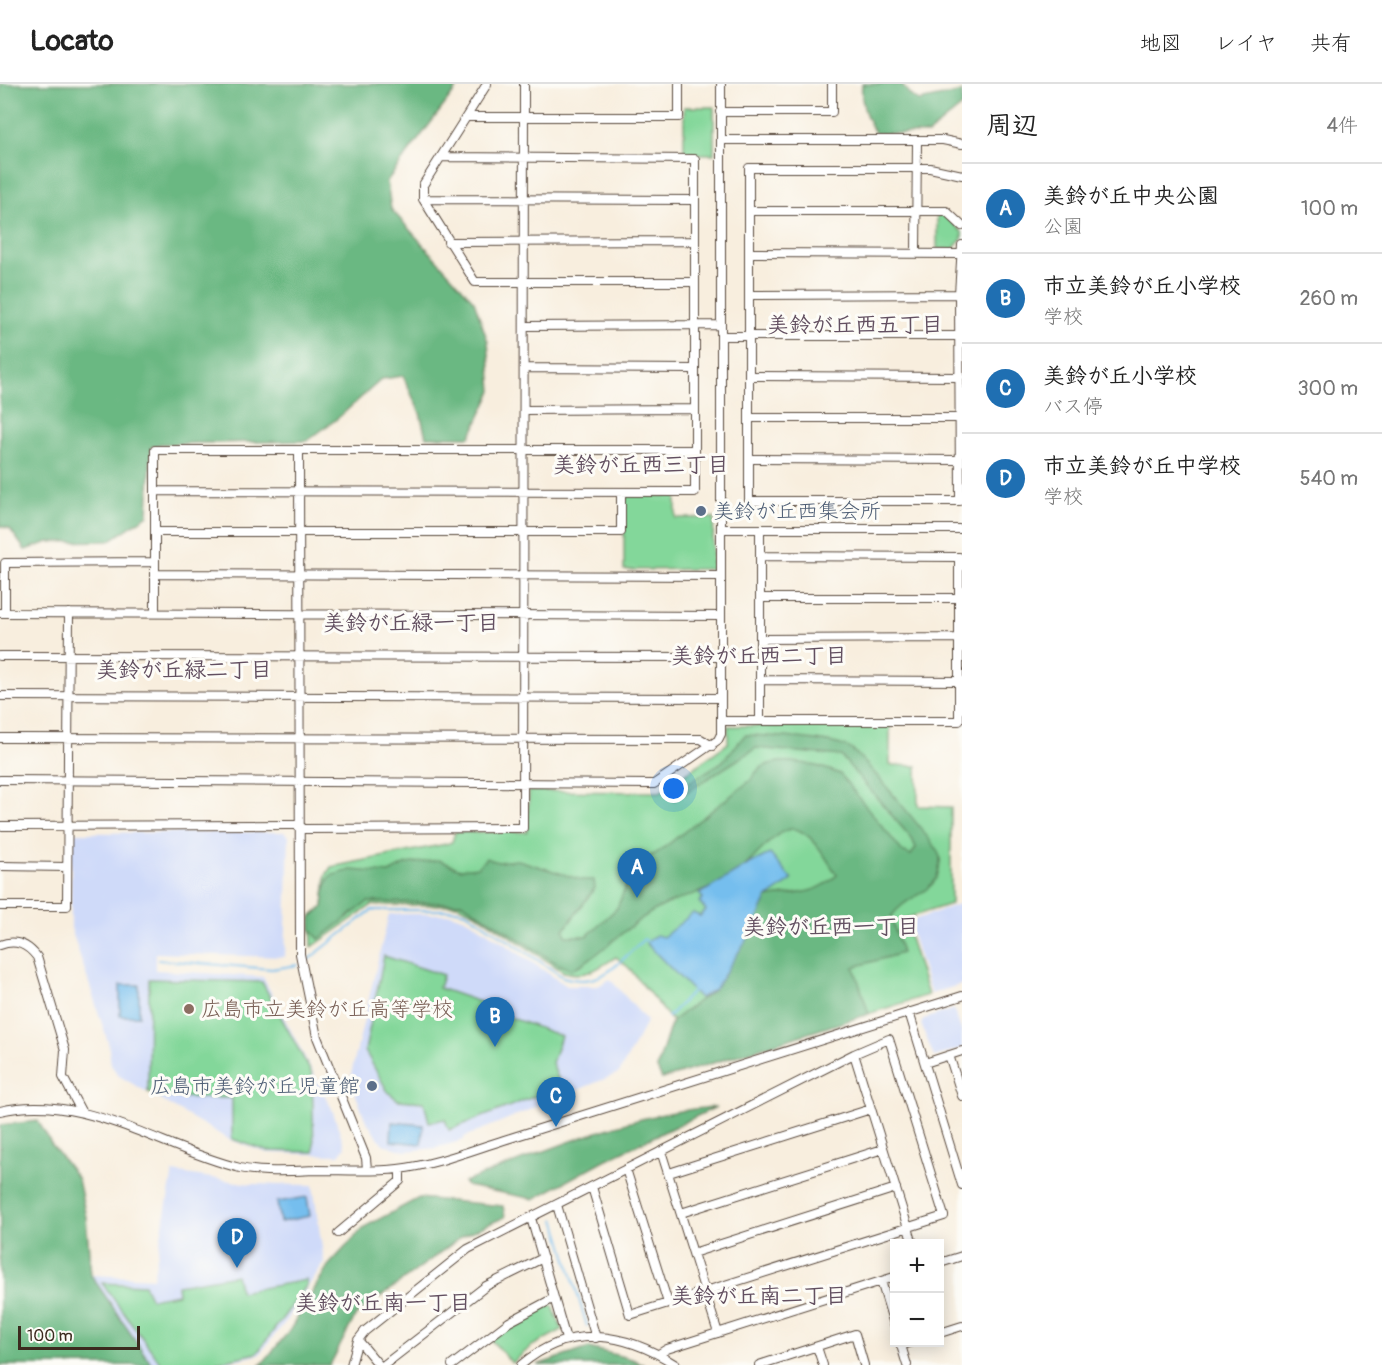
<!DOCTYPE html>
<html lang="ja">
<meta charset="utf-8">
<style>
:root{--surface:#fff;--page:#f6f6f6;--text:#222;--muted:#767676;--line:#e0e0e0;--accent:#1f6fb2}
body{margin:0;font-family:Pangolin,"Klee One",sans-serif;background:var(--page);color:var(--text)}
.controls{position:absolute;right:18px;bottom:18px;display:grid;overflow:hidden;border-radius:0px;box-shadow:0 3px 15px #0003}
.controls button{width:54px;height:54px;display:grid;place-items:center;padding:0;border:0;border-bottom:2px solid var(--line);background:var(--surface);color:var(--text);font:30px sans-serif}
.scale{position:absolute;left:18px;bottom:15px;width:122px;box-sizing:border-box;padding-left:6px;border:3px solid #3b2a1e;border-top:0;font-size:16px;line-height:21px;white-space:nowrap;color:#3b2a1e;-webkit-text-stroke:4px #fdfcf7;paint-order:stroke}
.you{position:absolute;left:674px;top:705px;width:21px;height:21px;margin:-15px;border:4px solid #fff;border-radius:50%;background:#1a73e8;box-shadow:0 0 0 9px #1a73e833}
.badge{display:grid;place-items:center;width:39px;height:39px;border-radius:50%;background:var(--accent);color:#fff;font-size:20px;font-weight:700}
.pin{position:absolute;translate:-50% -50px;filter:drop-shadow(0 2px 3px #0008)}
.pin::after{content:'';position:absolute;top:32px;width:21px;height:18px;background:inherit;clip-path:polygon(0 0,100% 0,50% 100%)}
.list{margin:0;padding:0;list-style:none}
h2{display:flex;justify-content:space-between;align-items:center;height:78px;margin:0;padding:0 24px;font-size:26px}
h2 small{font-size:20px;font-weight:400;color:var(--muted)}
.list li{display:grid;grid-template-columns:39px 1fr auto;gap:18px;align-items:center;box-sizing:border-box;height:90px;padding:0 24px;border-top:2px solid var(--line)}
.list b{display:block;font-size:22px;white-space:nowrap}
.list p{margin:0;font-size:20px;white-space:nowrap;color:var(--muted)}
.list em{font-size:20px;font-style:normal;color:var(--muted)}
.map{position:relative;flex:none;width:962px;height:1281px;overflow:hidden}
header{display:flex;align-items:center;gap:36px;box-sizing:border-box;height:84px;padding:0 30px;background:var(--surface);border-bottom:2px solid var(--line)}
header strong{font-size:28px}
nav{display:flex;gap:33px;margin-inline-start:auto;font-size:21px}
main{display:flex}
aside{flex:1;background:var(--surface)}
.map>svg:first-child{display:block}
.built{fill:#cfdaf9}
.green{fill:#83d79a;stroke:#5f805c;stroke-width:1.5}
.forest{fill:#6ab882;stroke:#527150;stroke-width:1.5}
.water{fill:#75beee;stroke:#587486;stroke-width:1.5}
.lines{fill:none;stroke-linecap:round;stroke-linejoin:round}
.stream{stroke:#75beee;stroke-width:2}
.minor-casing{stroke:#57473b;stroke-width:10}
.minor{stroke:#fff;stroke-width:8}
.service-dot{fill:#5c6f8a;stroke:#fdfcf7;stroke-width:2}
.education-dot{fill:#8d6e63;stroke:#fdfcf7;stroke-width:2}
.labels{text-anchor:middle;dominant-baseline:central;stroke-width:6;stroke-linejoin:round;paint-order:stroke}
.service-label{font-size:21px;fill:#4e5e75;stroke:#fdfcf7;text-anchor:start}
.education-label{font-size:21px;fill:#785e54;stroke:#fdfcf7;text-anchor:start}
.neighbourhood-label{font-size:22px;font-weight:bold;fill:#635061;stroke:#fdfcf7}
</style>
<header>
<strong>Locato</strong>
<nav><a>地図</a><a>レイヤ</a><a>共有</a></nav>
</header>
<main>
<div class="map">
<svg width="962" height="1281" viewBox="0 0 962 1281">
<rect width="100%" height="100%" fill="#fdfcf7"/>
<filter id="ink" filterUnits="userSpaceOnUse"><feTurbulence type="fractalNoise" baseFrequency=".0167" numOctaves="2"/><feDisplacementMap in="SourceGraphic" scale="12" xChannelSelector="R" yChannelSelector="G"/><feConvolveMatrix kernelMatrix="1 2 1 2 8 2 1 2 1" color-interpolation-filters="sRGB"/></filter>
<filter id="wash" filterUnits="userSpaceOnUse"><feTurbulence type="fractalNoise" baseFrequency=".008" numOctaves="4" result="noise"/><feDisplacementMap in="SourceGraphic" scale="24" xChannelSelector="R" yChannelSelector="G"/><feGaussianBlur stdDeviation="1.35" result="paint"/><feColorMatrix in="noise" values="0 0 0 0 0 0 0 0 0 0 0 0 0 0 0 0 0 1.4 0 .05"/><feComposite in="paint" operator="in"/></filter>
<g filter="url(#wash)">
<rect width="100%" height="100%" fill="#f8eede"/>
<path class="built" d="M284 748 289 752 285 873 155 869V886L263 893 332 1025 345 1063 339 1071 267 1069 230 1056 119 992 111 981 108 958 71 844V754L75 749Z
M962 819V900L931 910 908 838Z
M389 830H451L469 836 567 902H598L610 895 647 937 619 989 464 1053V1056L436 1064 405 1067 383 1060 365 1035 350 995Z
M954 925 962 949V964L934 973 921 940 924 935Z
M173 1088 250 1100 313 1101 324 1178 287 1236 259 1271 214 1281H152L91 1191 153 1194Z"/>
<path class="green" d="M684 23H714V70H684Z
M937 131H944L962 148V155L953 165H937Z
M629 411 676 412V434H714L712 485 624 486V416Z
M890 641V681L917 682 918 722 951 723V820L904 835 928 911 662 995 657 984 672 937 629 884 616 873C597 885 586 894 564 888L475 829 458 821H372L312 863 311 833 323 823 326 791 331 783 446 760 452 758 455 748H527L529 707 660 708 728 659V642Z
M384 872 443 891 439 904 489 921 492 927 561 952 552 979 561 1002 449 1046 445 1035 429 1038 424 1018 398 1016 388 1008 365 967Z
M149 895 262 898 312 990 314 1068 267 1067 232 1055V1014L157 1013 148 1008Z
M236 1191 240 1208 306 1196 307 1201 257 1269 204 1281H162L102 1199 144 1201 151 1215 178 1210 177 1201Z
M550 1221 553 1222 562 1246 532 1262 512 1279 491 1256 509 1241Z"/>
<path class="forest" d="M0 0H460L387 97 391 125 474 217 488 258 492 307 470 353H426L420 329 403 292 382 295 338 334 307 357 160 360 151 363 148 431 109 457 49 458 25 466 10 445 0 442Z
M862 0H901L911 12 919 17 962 8V22L928 50 875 49C866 33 860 19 862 0Z
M745 651C770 652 828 654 849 664 859 668 938 762 940 773 941 777 938 791 936 795 926 811 904 814 891 833L902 869 854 883 869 930 662 995 657 984 672 937 715 905 750 849 767 814C794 808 814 813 837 791 827 777 813 748 794 745 777 743 752 779 737 789 714 806 686 811 661 823 628 839 604 870 571 886L556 879 463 819 368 818 319 855 311 846V833L323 823 325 804 330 792 351 786 389 789 406 780 439 776 460 785 478 783 486 774 498 778 518 776 582 796H594L595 804 564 846 566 852H587L617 824 635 780 658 768 751 696C764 666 816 680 840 690L902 767 911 771 916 764 912 755 841 672 756 664 674 716 672 709 722 678Z
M716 1023 605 1076 534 1115 467 1102 464 1098C546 1068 628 1028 716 1023Z
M38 1037 52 1061 78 1095 86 1133 91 1191 152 1281H0V1041Z
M419 1114 503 1122 505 1133 464 1151 356 1231 330 1281H258L262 1280 290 1246 328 1182 364 1143Z
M589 1264 632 1275 644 1281H537Z"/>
<path class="water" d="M770 770 792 796 767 814 751 849 715 905 700 914 646 859 656 851 663 853 693 829 700 832 706 826 699 818 703 814 699 810C724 797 745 780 770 770Z
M120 901H139V932H120Z
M392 1038 423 1041 422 1060 391 1057Z
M307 1113 310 1132 280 1138 277 1118Z"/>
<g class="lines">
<path class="stream" d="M158 876 272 885 298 881
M304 879 372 826H457L466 828 563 893C602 905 618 879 644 855L648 858
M668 933 695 905
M555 1135 587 1242"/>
</g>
</g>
<g filter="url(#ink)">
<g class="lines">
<g class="minor-casing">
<path id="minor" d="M487 0 423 101V115L475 198H695
M720 28H832V0
M468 33H679V0
M722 56H943L962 60
M962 91 930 84H749V417H960L959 210 962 161
M423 115 695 116
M749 127H946L962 142
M448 158 695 157
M749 169 960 170
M916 169 917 56
M749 211 959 210
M524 242 721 241
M722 252H960
M524 284 695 285
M749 292 960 293
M524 326 694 325
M749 334H959
M299 366 300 870 317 953 366 1074 367 1085
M749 375 959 376
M155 407 695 408V75L441 73
M722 445H962
M155 448H621V408
M155 490 721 492
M760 514H959
M0 529 721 532
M5 529V479L155 478
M155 529V366H694
M760 555 959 554
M0 572 721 573
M760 596 959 597
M0 612 721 614
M721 637H959V473L760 472
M760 637V445
M0 654 701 655 712 662
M0 696 654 700 718 656 721 650V0
M0 742 288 741H299L304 745 523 744 524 0
M0 782 67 783
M0 822H67L69 529
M0 861C16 855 27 860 37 873L65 966 63 993 81 1027
M909 928 962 1101
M854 970 913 1160
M949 971 962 1012
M925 979 962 967
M0 1027C84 1007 161 1065 240 1084 263 1089 293 1087 317 1086 343 1086 372 1088 398 1085 434 1081 469 1067 504 1056L962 912
M661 1067 718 1249
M626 1085 668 1219
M669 1089 871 1025
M557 1121 596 1254
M681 1129 883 1065
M531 1134 566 1255
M338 1149 400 1097V1085
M693 1169 896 1104
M940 1179 962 1172
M881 1197 894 1240
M940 1249 962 1242
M358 1256 379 1281
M900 1258 907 1281
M901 1262 911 1258
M817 1263 823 1281
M659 1270 667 1265 894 1193
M351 1281 358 1256 365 1247 468 1165 854 970 889 955 944 1132 630 1231 592 1103
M384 1281 486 1202 543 1174
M452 1281 509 1238 554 1214
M521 1281C570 1239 625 1248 676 1281
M759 1281 855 1250 864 1281"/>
</g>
<use href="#minor" class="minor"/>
</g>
</g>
<g class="service-dot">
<circle cx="701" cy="427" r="6"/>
<circle cx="372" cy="1002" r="6"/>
</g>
<circle class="education-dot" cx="189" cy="925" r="6"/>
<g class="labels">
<g class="service-label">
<text x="713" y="427">美鈴が丘西集会所</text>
<text x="360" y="1002" text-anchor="end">広島市美鈴が丘児童館</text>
</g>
<g class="education-label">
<text x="201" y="925">広島市立美鈴が丘高等学校</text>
</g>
<g class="neighbourhood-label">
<text x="855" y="241">美鈴が丘西五丁目</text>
<text x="641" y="381">美鈴が丘西三丁目</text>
<text x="411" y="539">美鈴が丘緑一丁目</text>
<text x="759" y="572">美鈴が丘西二丁目</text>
<text x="184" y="586">美鈴が丘緑二丁目</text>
<text x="831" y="843">美鈴が丘西一丁目</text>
<text x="759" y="1212">美鈴が丘南二丁目</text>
<text x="383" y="1219">美鈴が丘南一丁目</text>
</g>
</g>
</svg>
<div class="controls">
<button>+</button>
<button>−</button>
</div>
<div class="scale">100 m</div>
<div class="you"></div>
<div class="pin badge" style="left:637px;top:814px">A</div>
<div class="pin badge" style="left:495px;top:963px">B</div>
<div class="pin badge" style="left:556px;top:1043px">C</div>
<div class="pin badge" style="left:237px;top:1184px">D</div>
</div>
<aside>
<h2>周辺<small>4件</small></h2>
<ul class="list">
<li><span class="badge">A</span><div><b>美鈴が丘中央公園</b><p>公園</p></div><em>100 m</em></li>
<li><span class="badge">B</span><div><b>市立美鈴が丘小学校</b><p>学校</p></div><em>260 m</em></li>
<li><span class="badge">C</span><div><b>美鈴が丘小学校</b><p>バス停</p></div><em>300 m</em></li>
<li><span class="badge">D</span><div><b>市立美鈴が丘中学校</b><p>学校</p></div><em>540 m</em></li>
</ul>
</aside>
</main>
